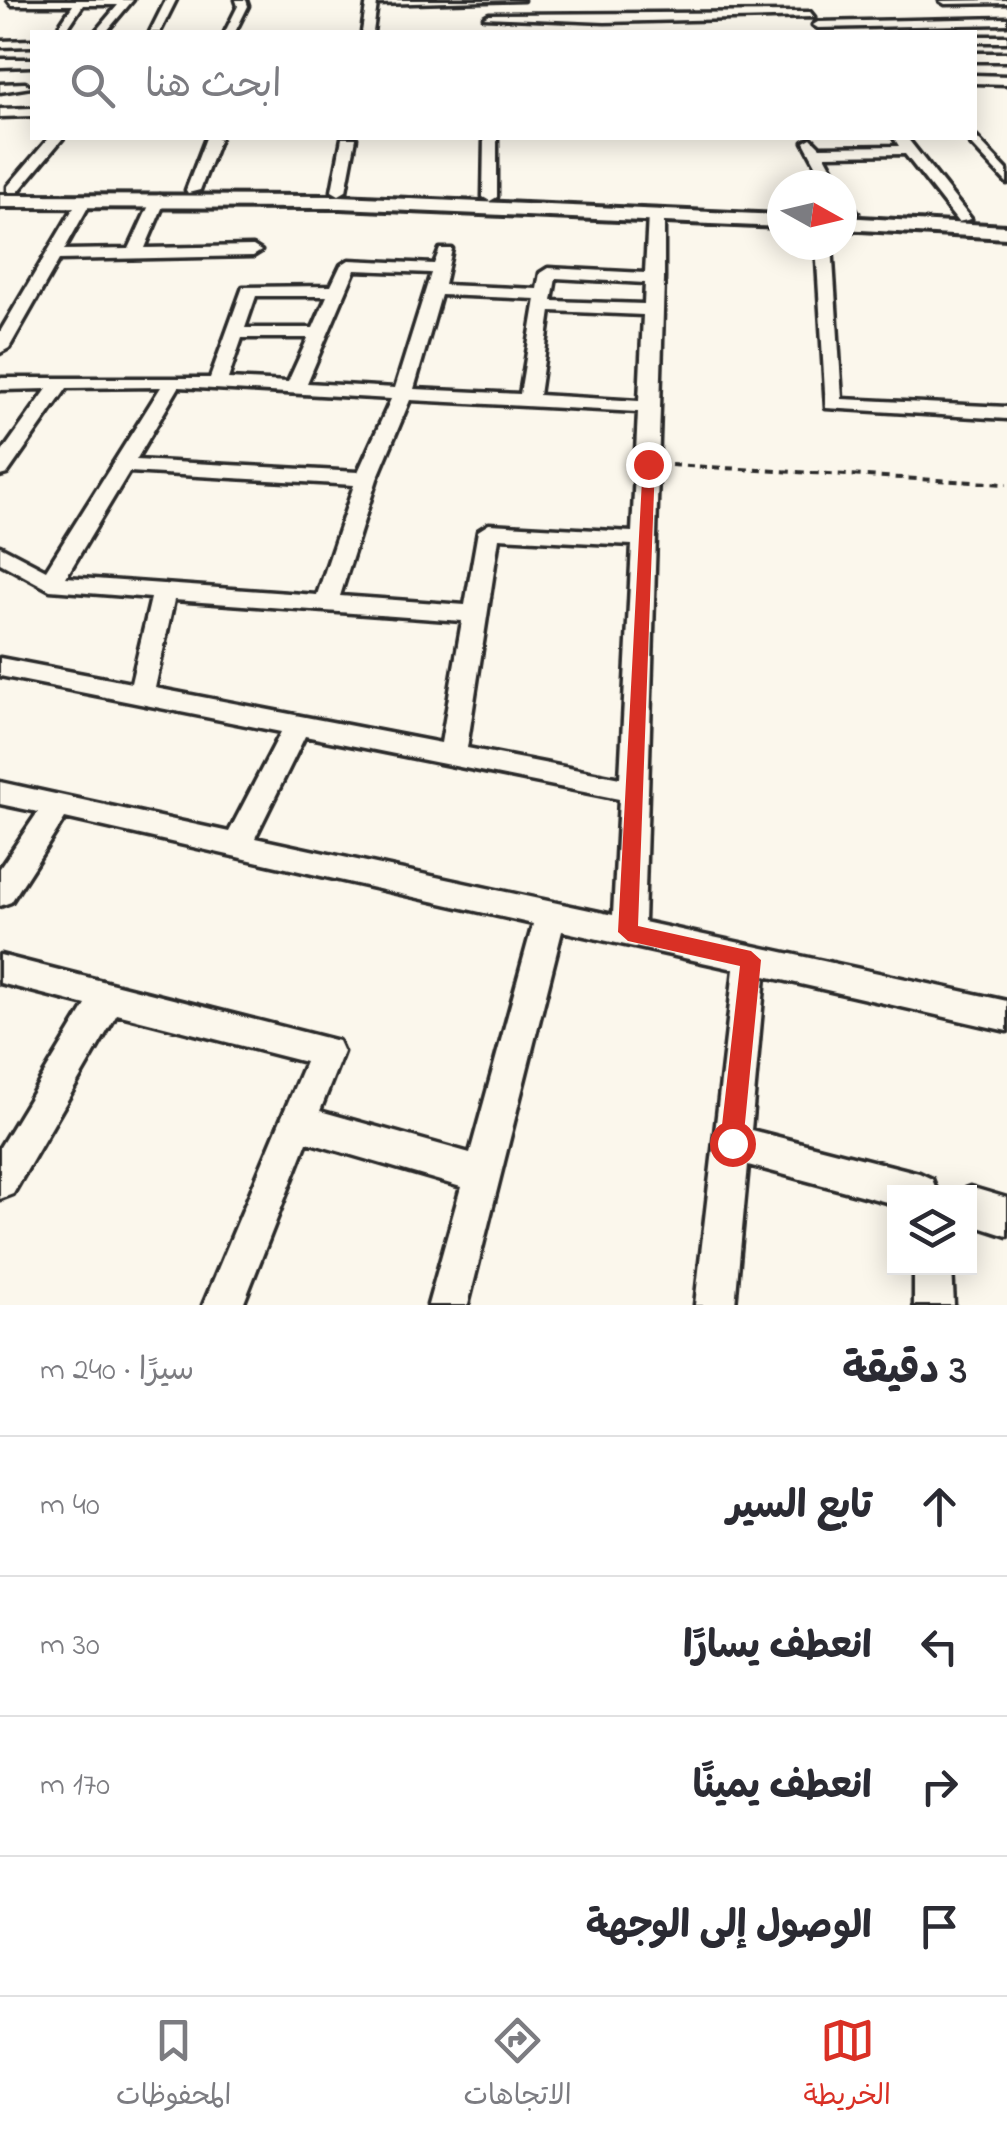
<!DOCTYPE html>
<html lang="ar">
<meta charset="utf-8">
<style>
:root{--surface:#fff;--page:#f2f2f3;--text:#2b2b33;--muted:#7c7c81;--line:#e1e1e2;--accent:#d93025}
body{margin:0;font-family:"Indie Flower","Playpen Sans Arabic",sans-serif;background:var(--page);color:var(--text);direction:rtl}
.controls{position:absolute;right:30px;bottom:30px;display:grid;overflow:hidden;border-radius:0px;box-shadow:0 5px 25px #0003}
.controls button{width:90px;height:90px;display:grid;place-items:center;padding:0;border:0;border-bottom:2px solid var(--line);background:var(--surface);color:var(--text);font:50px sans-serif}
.compass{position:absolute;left:767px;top:170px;width:90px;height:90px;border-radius:50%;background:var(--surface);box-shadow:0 5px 25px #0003;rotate:98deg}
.stop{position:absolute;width:30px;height:30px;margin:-22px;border:8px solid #d93025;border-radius:50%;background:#fff}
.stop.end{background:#d93025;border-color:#fff;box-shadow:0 2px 10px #0008}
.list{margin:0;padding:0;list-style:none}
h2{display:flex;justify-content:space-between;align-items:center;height:130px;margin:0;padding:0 40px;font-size:42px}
h2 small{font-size:32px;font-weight:400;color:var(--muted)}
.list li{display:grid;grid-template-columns:65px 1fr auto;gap:30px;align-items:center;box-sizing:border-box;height:140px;padding:0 40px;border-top:2px solid var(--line)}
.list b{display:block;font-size:38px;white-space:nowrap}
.list em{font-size:32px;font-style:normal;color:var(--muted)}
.icon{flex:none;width:55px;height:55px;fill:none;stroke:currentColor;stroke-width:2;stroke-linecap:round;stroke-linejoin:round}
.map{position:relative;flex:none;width:1007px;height:1305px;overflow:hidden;direction:ltr}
.search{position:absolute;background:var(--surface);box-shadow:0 5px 25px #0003;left:30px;right:30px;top:30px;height:110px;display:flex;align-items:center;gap:25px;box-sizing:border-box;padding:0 35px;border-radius:0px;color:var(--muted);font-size:38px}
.sheet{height:690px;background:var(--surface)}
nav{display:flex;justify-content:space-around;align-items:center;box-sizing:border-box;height:140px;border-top:2px solid var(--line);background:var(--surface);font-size:28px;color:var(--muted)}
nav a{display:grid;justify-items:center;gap:5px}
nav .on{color:var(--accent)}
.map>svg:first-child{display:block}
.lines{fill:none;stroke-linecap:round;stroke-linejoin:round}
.minor-casing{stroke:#2b2b2b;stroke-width:7}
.tertiary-casing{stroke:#2b2b2b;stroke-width:8}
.path{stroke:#2b2b2b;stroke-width:4;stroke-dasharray:8 6;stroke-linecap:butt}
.minor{fill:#fbf7ec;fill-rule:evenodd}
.tertiary{fill:#fbf7ec;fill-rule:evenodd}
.route{fill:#d93025}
</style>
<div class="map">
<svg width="1007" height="1305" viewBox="0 0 1007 1305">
<rect width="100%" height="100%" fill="#fbf7ec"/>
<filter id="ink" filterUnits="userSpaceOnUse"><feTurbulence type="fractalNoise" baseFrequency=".01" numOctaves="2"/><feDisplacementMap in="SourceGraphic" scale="20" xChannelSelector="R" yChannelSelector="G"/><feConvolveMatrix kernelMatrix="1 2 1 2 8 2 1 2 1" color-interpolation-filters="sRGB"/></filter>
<g filter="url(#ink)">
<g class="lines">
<g class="minor-casing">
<path id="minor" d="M8 0H133L106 32H95L118 5H83L65 32H55L73 5H12Z
M166 0H176L160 32H150Z
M236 0H246L248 6 235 32H225L238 6Z
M367 0H523L377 4 373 32H362Z
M1007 0V3L945 4 940 1Z
M810 12 814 17 605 22 484 17 489 14Z
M1007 18V24L818 28 813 25 818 22Z
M974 36H1007V42H974Z
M32 40V46L0 47V41Z
M974 53H1007V61H974Z
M0 59H32V66L0 67Z
M974 75 1007 76V84L974 83Z
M0 84 25 83 31 87 0 92Z
M32 108V116L0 117V109Z
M974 135 1007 170V183L965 138Z
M49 138H63L18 192H8V186Z
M206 138H220L200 190 188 193 186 190Z
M342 138H356L346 191 339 195 332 191Z
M484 138H497V197L490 201 483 197Z
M811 138 820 147 899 146 894 138H907L971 219 958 222 905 154 825 155 841 185H827L804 142Z
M159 195 166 199 145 248 253 246 261 251 253 256 59 260 9 348 0 353V332L80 197 92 200 64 250 129 249 152 199Z
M842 195 847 196 858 213 855 216 842 213Z
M656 210 664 215V279L644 922 1007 1001V1031L765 976 751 1130 919 1173 932 1179 937 1192H894V1204L748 1165 735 1305H695L734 969 562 931 468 1305H428L461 1187 307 1142 243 1305H203L305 1062 117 1014 13 1194 0 1199V1147L86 1005 0 983V955L338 1041 343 1052 320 1111 470 1153 533 924 65 818 11 902 0 906V868L38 812 0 804V782L229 832 281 732 0 676V658L131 683 151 598 50 590 0 563V546L46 570 161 387 67 388 7 474 0 476V455L47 389 0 390V378H210L243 287 331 286 341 265 349 260 434 264 440 249H452L444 285 537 289 540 273 548 268 645 273 648 215ZM355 270 431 273 395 388 307 383ZM556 278 645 283 644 304 552 301ZM441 295 536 299 520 394 414 389ZM256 296H327L313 328H245ZM551 311 643 315 639 401 539 395ZM242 338H308L288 382 228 379ZM179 387 391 399 358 472 136 460ZM410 400 638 412 632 532 489 524 478 531 465 605 340 596 377 479ZM129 472 354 485 317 595 66 577ZM499 538 632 545 620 778 467 748ZM174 600 462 621 441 743 155 688ZM305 736 619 799 613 915 255 838Z
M816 245H832L842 399 1007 407V419L826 408Z
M970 1187 1007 1198V1236L970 1224V1192H957Z
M914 1268H952L954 1305H914Z"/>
</g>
<g class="tertiary-casing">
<path id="tertiary" d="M0 195 340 196 782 215V227L340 208 0 207Z
M842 217 1007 226V238L842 229Z"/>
</g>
<path class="path" d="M671 465 1007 484"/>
<use href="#minor" class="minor"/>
<use href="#tertiary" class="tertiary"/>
</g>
</g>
<path class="route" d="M643 461 655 464 638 926 751 951 761 960 743 1143 740 1151 732 1154 723 1151 720 1143 740 966 628 941 618 932Z"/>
</svg>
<div class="controls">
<button><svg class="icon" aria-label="layers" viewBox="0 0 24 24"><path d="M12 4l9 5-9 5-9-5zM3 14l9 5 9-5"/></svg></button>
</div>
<svg class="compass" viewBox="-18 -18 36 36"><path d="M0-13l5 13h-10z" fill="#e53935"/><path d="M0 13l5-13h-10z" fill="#7c7c81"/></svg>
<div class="stop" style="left:732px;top:1143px"></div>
<div class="stop end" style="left:648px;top:464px"></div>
<div class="search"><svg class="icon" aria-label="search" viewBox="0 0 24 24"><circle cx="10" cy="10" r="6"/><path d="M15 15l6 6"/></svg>ابحث هنا</div>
</div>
<section class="sheet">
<h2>3 دقيقة<small>سيرًا · 240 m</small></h2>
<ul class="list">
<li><svg class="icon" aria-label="ahead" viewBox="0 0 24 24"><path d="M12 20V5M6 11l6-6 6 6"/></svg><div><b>تابع السير</b></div><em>40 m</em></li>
<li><svg class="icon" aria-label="left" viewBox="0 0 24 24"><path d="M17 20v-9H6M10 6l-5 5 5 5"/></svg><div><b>انعطف يسارًا</b></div><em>30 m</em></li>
<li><svg class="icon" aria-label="right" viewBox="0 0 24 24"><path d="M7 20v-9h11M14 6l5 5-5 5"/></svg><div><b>انعطف يمينًا</b></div><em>170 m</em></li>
<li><svg class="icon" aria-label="arrive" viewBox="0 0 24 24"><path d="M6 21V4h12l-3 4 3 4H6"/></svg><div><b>الوصول إلى الوجهة</b></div></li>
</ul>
</section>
<nav>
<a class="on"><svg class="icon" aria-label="map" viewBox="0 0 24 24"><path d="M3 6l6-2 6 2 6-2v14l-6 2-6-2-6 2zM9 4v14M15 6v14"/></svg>الخريطة</a>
<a><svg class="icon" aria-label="directions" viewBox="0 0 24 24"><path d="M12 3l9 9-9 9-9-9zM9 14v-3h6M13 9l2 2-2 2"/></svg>الاتجاهات</a>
<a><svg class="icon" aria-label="saved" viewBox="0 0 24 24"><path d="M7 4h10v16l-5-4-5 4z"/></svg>المحفوظات</a>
</nav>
